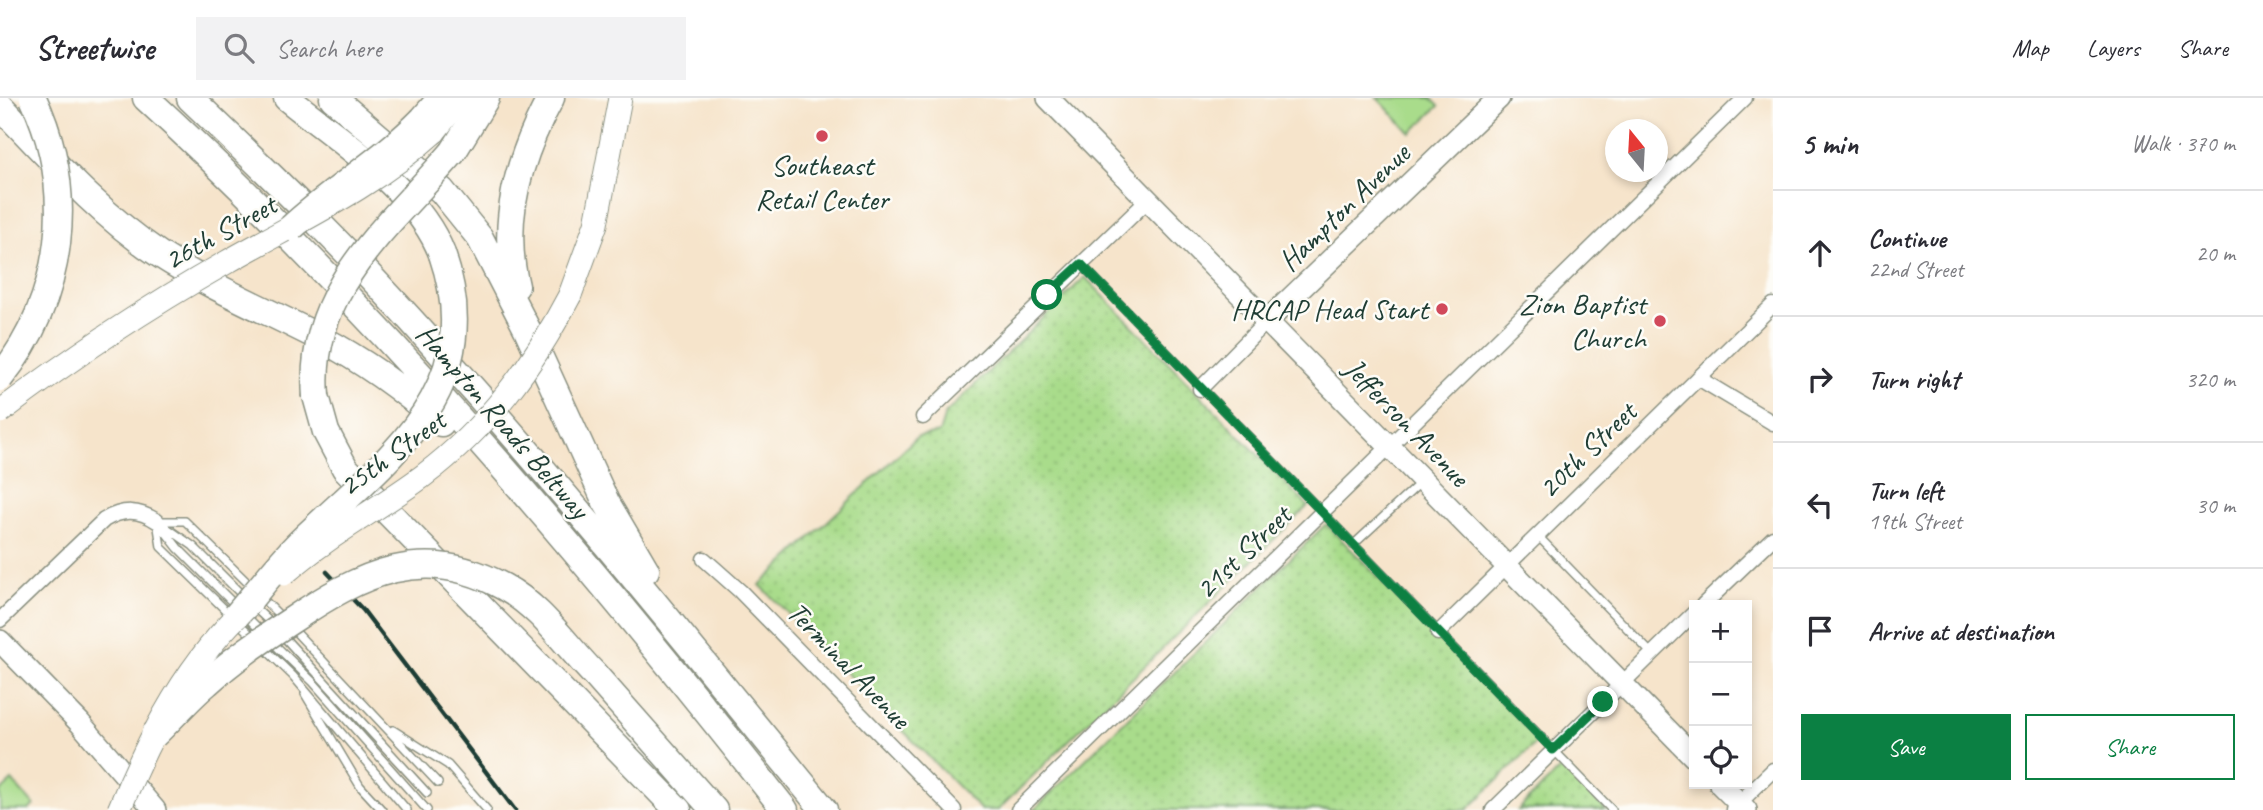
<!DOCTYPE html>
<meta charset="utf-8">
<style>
:root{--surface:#fff;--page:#f2f2f3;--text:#2b2b33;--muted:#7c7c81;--line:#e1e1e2;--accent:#0b8043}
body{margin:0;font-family:Caveat,sans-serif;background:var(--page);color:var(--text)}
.controls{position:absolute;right:21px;bottom:21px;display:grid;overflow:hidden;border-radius:0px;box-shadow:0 4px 10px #0003}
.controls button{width:63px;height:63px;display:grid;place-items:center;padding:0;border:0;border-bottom:2px solid var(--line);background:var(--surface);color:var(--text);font:35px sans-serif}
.compass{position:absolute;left:1605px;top:21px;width:63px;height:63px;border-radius:50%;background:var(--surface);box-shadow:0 4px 10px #0003;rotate:342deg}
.stop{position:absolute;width:21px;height:21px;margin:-16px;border:5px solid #0b8043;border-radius:50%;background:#fff}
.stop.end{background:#0b8043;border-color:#fff;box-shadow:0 2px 7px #0008}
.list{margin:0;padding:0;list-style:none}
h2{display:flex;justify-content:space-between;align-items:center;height:91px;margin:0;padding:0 28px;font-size:30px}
h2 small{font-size:23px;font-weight:400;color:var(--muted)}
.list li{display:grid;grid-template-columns:46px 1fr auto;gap:21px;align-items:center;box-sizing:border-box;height:126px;padding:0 28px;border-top:2px solid var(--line)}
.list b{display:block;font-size:26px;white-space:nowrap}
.list p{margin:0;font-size:23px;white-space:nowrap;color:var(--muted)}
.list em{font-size:23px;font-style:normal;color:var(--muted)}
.actions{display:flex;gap:14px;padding:21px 28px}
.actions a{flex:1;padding:16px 0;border:2px solid var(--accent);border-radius:0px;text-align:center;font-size:24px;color:var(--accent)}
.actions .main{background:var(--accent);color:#fff}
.icon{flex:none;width:38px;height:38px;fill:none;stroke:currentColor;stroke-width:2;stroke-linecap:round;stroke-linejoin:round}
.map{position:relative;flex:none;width:1773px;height:712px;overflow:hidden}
header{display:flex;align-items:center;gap:42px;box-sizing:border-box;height:98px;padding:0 35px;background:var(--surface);border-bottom:2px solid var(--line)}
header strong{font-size:33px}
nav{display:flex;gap:38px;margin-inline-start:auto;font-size:24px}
.search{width:490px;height:63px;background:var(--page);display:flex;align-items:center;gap:18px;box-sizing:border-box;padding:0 24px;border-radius:0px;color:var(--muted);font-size:26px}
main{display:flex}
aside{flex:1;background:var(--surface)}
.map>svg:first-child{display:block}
.grass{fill:url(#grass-dots);stroke:#648c60;stroke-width:2}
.park{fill:#a9dc8b;stroke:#648c60;stroke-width:2}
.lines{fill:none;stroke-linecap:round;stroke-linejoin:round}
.lane-casing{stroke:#8a9080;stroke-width:10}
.street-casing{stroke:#8a9080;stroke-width:17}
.secondary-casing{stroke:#8a9080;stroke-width:24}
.primary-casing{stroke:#8a9080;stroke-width:25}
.highway-casing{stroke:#8a9080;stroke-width:29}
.lane{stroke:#fff;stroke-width:7}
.street{stroke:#fff;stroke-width:14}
.secondary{stroke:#fff;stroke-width:21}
.primary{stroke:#fff;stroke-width:23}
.highway{stroke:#fff;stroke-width:26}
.rail{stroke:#1f3d34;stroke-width:4.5}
.primary-bridge-casing{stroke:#8a9080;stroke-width:25;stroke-linecap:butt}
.highway-bridge-casing{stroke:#8a9080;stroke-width:29;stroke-linecap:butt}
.primary-bridge{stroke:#fff;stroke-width:23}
.highway-bridge{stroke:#fff;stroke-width:26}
.route{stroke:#0b8043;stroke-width:9}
.poi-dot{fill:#d1495b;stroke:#fdfcf7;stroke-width:2.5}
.labels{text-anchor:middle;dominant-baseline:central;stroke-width:5;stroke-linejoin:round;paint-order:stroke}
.poi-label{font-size:30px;fill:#1f3d34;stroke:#fdfcf7;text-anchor:end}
.street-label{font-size:30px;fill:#1f3d34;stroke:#fdfcf7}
</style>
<header>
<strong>Streetwise</strong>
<div class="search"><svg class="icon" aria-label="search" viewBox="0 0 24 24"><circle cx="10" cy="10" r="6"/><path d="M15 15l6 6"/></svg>Search here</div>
<nav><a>Map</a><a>Layers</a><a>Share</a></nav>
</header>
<main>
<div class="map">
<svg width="1773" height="712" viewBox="0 0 1773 712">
<defs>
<pattern id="grass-dots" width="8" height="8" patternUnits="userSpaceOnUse" patternTransform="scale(1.75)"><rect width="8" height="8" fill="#a9dc8b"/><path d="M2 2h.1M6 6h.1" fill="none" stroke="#91be79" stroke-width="1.8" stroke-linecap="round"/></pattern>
</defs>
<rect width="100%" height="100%" fill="#fdfcf7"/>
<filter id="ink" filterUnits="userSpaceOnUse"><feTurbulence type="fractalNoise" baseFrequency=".0143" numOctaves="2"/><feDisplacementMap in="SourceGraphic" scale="14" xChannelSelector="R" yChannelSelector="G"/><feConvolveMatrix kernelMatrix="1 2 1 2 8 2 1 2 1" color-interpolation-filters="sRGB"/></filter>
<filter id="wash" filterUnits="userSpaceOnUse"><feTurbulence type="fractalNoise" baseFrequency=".00686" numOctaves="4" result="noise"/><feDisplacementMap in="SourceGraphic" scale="28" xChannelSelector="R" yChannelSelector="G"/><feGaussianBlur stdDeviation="1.57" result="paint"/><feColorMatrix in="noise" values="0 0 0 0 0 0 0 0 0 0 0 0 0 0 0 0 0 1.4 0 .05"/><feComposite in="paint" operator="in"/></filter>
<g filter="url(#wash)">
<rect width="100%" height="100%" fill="#f6e4cb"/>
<path class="grass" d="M1085 179 1308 408 998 712H981L760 487 917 339 939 335 945 316Z
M1326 426 1539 642 1467 712H1034Z
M1563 668 1606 712H1518Z"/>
<path class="park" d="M1377 0H1431L1439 8 1411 35Z
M12 683 34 707 29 712H0V694Z"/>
</g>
<g filter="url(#ink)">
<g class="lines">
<g class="lane-casing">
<path id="lane" d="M1081 166 1612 712
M157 423 178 450 262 534
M157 423H185L252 489
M157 423 161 449 254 540
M163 427 193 448 245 500
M1537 437 1652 556
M1353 447 1420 385
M260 498 284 522
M254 509 273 527
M292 530 438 685
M281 536 427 695
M270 542 313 584 427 712
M262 548 293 578 407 712
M305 596 360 688 382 712
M393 632 448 667 487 712"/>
</g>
<g class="street-casing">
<path id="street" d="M1698 280 1773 325
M1200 291 1267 223
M923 319 1148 102
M704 461 740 493 954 712
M1703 507 1773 440
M0 522 104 422C123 411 138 411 157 423
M1438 535 1773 207
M1733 711 1773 672
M1018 712 1745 0
M1493 712 1694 515"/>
</g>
<g class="secondary-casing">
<path id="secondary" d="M1048 0 1694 659
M1267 223 1499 0
M0 543 80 625 155 712
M1720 686 1746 712"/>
</g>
<g class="primary-casing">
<path id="primary" d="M434 34 461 0
M570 197 596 126 620 0"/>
</g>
<g class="highway-casing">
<path id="highway" d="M146 0C381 216 588 462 785 712
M190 0C272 78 353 157 428 241 566 393 694 553 824 712
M287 0C338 42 418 92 442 156
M333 0 442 93 480 140 527 231 606 404 646 472
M0 8C50 60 99 116 159 156 210 189 266 212 320 240 364 263 404 292 441 325
M423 21 441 0
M453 54 486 0
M516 188C500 123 519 58 551 0
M316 298 326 334 345 370 678 712
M595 577 714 712"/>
</g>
<use href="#lane" class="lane"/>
<use href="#street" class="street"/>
<use href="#secondary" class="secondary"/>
<use href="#primary" class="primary"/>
<use href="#highway" class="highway"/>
<path class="rail" d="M327 474 363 512 515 712"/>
<g class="primary-bridge-casing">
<path id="primary-bridge" d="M0 314C72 259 148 209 227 164 299 123 372 90 434 34
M284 476C327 438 377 412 423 378 488 329 533 268 570 197
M119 712C150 636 189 561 250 506"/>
</g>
<g class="highway-bridge-casing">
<path id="highway-bridge" d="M291 130C333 91 382 63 423 21
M0 280C64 200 77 93 33 0
M316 298C307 190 389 129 453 54
M236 518C257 494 276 468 299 445 385 361 490 295 442 156
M154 637C172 620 188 601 207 585 233 561 263 541 292 522 360 476 424 444 504 489 542 510 565 547 595 577"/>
</g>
<use href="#primary-bridge" class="primary-bridge"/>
<use href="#highway-bridge" class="highway-bridge"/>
</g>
</g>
<g class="lines" filter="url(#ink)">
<path class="route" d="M1047 197 1081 166 1553 652 1603 604"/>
</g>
<g class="poi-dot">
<circle cx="822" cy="38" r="7"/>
<circle cx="1442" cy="211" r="7"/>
<circle cx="1660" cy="223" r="7"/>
</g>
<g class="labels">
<g class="poi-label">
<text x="822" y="67" text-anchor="middle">Southeast<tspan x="822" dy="34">Retail Center</tspan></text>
<text x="1646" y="206">Zion Baptist<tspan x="1646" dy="34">Church</tspan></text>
<text x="1428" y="211">HRCAP Head Start</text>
</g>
<g class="street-label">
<text transform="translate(1344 109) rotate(-44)">Hampton Avenue</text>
<text transform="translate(220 134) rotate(-29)">26th Street</text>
<text transform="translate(503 323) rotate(49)">Hampton Roads Beltway</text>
<text transform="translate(1407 324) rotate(46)">Jefferson Avenue</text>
<text transform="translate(1587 352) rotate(-44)">20th Street</text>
<text transform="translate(392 355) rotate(-36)">25th Street</text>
<text transform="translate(1243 454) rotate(-44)">21st Street</text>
<text transform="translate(849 567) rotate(46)">Terminal Avenue</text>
</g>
</g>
</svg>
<div class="controls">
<button>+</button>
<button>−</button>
<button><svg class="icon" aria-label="locate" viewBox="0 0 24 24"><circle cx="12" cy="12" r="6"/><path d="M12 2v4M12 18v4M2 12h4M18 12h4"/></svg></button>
</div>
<svg class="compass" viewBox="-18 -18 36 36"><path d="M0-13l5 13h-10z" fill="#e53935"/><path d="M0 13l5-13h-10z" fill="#7c7c81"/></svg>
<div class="stop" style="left:1047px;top:197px"></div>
<div class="stop end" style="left:1603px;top:604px"></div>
</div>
<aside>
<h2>5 min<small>Walk · 370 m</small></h2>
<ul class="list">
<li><svg class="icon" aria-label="ahead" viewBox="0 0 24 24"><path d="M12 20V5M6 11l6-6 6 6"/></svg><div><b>Continue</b><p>22nd Street</p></div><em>20 m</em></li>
<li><svg class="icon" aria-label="right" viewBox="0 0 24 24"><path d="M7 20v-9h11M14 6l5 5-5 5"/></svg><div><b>Turn right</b></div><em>320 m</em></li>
<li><svg class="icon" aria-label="left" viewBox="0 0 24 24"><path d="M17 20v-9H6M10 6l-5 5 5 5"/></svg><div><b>Turn left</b><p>19th Street</p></div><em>30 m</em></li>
<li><svg class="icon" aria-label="arrive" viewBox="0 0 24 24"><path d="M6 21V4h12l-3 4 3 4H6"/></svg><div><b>Arrive at destination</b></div></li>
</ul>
<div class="actions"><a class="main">Save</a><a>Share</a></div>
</aside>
</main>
